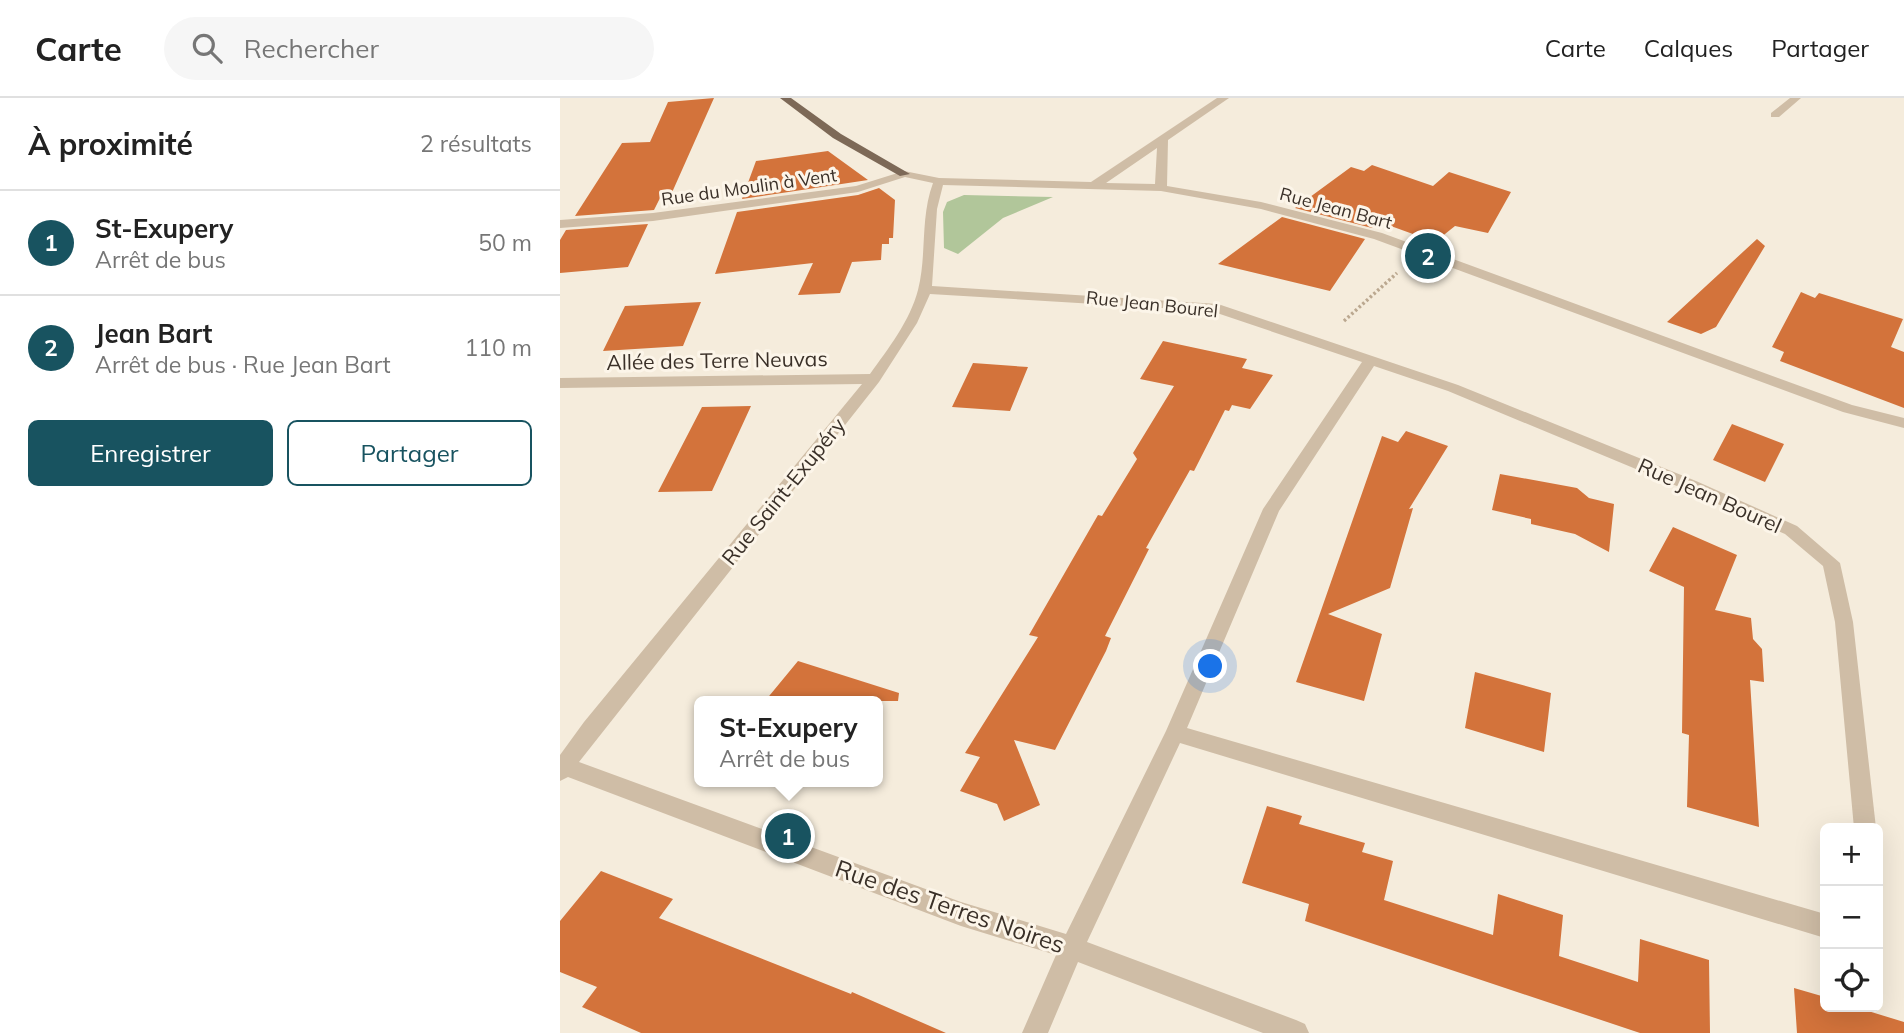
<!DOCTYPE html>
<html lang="fr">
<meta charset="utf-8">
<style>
:root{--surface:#fff;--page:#f6f6f6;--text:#222;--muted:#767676;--line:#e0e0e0;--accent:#185360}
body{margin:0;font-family:Mulish,sans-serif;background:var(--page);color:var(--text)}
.controls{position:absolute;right:21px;bottom:21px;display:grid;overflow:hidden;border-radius:10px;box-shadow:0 7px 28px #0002}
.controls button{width:63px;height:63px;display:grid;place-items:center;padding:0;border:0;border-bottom:2px solid var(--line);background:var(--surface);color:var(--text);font:35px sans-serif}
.you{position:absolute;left:651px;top:569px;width:24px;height:24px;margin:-18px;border:5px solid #fff;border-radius:50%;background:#1a73e8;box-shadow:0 0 0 10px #1a73e833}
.badge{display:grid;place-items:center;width:46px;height:46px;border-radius:50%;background:var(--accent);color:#fff;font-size:23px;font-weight:700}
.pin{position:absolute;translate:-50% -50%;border:4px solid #fff;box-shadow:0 2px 7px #0006}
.popup{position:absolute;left:134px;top:598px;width:189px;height:91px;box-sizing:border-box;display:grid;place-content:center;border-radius:10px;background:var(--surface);filter:drop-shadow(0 2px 5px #0005);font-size:23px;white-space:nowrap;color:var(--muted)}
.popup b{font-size:26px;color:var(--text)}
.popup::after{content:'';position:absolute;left:50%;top:100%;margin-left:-14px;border:14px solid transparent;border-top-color:var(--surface)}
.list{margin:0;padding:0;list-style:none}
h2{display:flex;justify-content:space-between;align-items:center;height:91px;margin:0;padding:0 28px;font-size:30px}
h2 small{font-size:23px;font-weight:400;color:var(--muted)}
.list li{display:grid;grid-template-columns:46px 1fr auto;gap:21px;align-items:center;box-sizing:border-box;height:105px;padding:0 28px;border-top:2px solid var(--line)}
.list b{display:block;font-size:26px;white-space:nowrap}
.list p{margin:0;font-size:23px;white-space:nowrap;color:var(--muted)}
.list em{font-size:23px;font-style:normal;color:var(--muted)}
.actions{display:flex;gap:14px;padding:21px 28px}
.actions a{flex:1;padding:16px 0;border:2px solid var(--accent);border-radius:10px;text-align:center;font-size:24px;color:var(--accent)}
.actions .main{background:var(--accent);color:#fff}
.icon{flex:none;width:38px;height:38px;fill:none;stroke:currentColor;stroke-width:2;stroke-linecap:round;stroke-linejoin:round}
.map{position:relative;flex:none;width:1344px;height:935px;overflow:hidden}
header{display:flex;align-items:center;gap:42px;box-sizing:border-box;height:98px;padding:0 35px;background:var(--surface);border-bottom:2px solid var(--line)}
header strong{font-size:33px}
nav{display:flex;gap:38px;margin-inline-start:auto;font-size:24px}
.search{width:490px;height:63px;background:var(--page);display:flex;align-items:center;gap:18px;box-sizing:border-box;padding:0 24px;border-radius:38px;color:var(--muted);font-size:26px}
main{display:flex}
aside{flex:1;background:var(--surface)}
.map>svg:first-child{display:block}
.green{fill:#b1c69a}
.building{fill:#d3733b}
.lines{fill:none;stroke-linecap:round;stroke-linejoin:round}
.path{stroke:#bba890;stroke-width:3.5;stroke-dasharray:2.5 2.5;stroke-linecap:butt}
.minor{fill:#cfbda6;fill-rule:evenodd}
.major{fill:#7d6957;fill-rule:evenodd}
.labels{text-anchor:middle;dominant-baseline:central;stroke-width:6;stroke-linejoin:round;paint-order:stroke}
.far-street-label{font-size:18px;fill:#3a3028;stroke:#fcf5e9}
.street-label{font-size:21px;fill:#3a3028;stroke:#fcf5e9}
.near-street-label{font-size:24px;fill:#3a3028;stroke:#fcf5e9}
</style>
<header>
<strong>Carte</strong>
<div class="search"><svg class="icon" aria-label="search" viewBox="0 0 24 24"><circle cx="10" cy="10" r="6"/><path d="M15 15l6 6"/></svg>Rechercher</div>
<nav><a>Carte</a><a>Calques</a><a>Partager</a></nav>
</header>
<main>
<aside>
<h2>À proximité<small>2 résultats</small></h2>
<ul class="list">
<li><span class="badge">1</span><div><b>St-Exupery</b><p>Arrêt de bus</p></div><em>50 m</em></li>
<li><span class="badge">2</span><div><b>Jean Bart</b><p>Arrêt de bus · Rue Jean Bart</p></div><em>110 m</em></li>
</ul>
<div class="actions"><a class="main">Enregistrer</a><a>Partager</a></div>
</aside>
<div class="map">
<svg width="1344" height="935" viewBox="0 0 1344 935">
<rect width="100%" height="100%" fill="#f5ecdc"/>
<path class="green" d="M404 97 493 99 443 120 398 156 384 150 383 114 387 104Z"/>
<path class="building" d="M154 0 110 99 100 100 94 112 15 118 62 45 90 44 108 4Z
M268 53 308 82 182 101 196 63Z
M812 67 873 88 889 74 951 94 928 135 895 128 875 144 817 123 812 130 735 110 791 69 804 73Z
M319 90 335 102 333 140H329V146H322L321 162 292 164 280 195 238 197 253 165 155 176 177 114 298 97Z
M722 119 805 141 770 193 658 166Z
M88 126 68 169 0 175V142L6 132Z
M1197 141 1205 148 1156 229 1141 236 1107 224Z
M1241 194 1255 200 1259 195 1343 221 1331 249 1344 254V310L1220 263 1224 254 1212 249Z
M141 204 123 248 43 253 65 208Z
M603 243 687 261 682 270 713 277 690 311 672 307 669 313 665 312 634 373 630 372 586 450 589 451 545 538 551 540 546 553 495 652 454 642 480 707 444 723 437 706 400 693 420 659 405 655 478 539 469 537 538 417 542 418 577 361 573 355 614 288 580 281Z
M413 265 468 269 450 313 392 309Z
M191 308 152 393 98 394 142 309Z
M1172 326 1224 346 1205 384 1153 362Z
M846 333 888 348 849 411 853 410 830 490 768 516 822 536 804 603 736 584 822 338 838 344Z
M940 376 1017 390 1029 400 1054 406 1049 454 1015 436 971 426V421L932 412Z
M1113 429 1177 457 1155 512 1191 520 1193 541 1202 551 1204 584 1190 582 1199 729 1127 709 1129 637 1122 635 1124 489 1089 473Z
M238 563 339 595 338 603H205Z
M915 574 991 595 984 654 905 630Z
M707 708 742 718 739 726 805 745 802 754 833 763 824 802 933 837 938 796 1003 817 999 858 1078 884 1080 841 1149 862 1150 935H1080L745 823 749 806 682 785Z
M41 773 113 801 99 820 291 896 292 894 386 935H81L22 909 37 889 0 874V823Z
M1234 890 1265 899V909H1295L1344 924V935H1237Z"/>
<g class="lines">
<path class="path" d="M784 223 837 175"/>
<path class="minor" d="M657 0H669L608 42 607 88 701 104 822 135 1292 307 1344 320V330L1283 314 814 141 701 111 601 93 383 87 377 111 372 188 658 206 898 287 1136 383 1237 428 1280 465 1293 524 1316 730H1294L1275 524 1263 468 1225 436 1124 391 888 293 814 268 719 413 627 630 1265 816V840L620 645 527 844 736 922 745 926 749 935H703L518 864 488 935H462L496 857 401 828 8 679 0 683V657L24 624 302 286 0 290V280L310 276C328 251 350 223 358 192 367 157 360 120 373 85L345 79 298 94 93 123 0 130V122L93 115 296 88 344 73 379 80 531 84ZM597 50 595 86 546 85ZM370 196 651 213 802 264 703 411 606 633 506 836 401 804 19 664 319 284 357 225Z
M1230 0H1241L1219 19H1211V15Z"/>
<path class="major" d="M220 0H231L281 36 350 76 340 78 273 40Z"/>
</g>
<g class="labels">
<g class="far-street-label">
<text transform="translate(189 89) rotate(-8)">Rue du Moulin à Vent</text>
<text transform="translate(776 110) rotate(15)">Rue Jean Bart</text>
<text transform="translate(592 206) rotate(6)">Rue Jean Bourel</text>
</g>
<g class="street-label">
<text transform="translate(157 262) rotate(-1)">Allée des Terre Neuvas</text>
<text transform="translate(223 393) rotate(-51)">Rue Saint-Exupéry</text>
<text transform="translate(1150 397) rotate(24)">Rue Jean Bourel</text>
</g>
<g class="near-street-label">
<text transform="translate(390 808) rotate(19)">Rue des Terres Noires</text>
</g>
</g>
</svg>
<div class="controls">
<button>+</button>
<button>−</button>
<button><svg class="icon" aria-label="locate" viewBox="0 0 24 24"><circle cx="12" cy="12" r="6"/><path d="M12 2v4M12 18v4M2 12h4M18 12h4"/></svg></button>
</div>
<div class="you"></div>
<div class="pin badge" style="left:228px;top:738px">1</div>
<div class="popup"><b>St-Exupery</b>Arrêt de bus</div>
<div class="pin badge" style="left:868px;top:158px">2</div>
</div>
</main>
